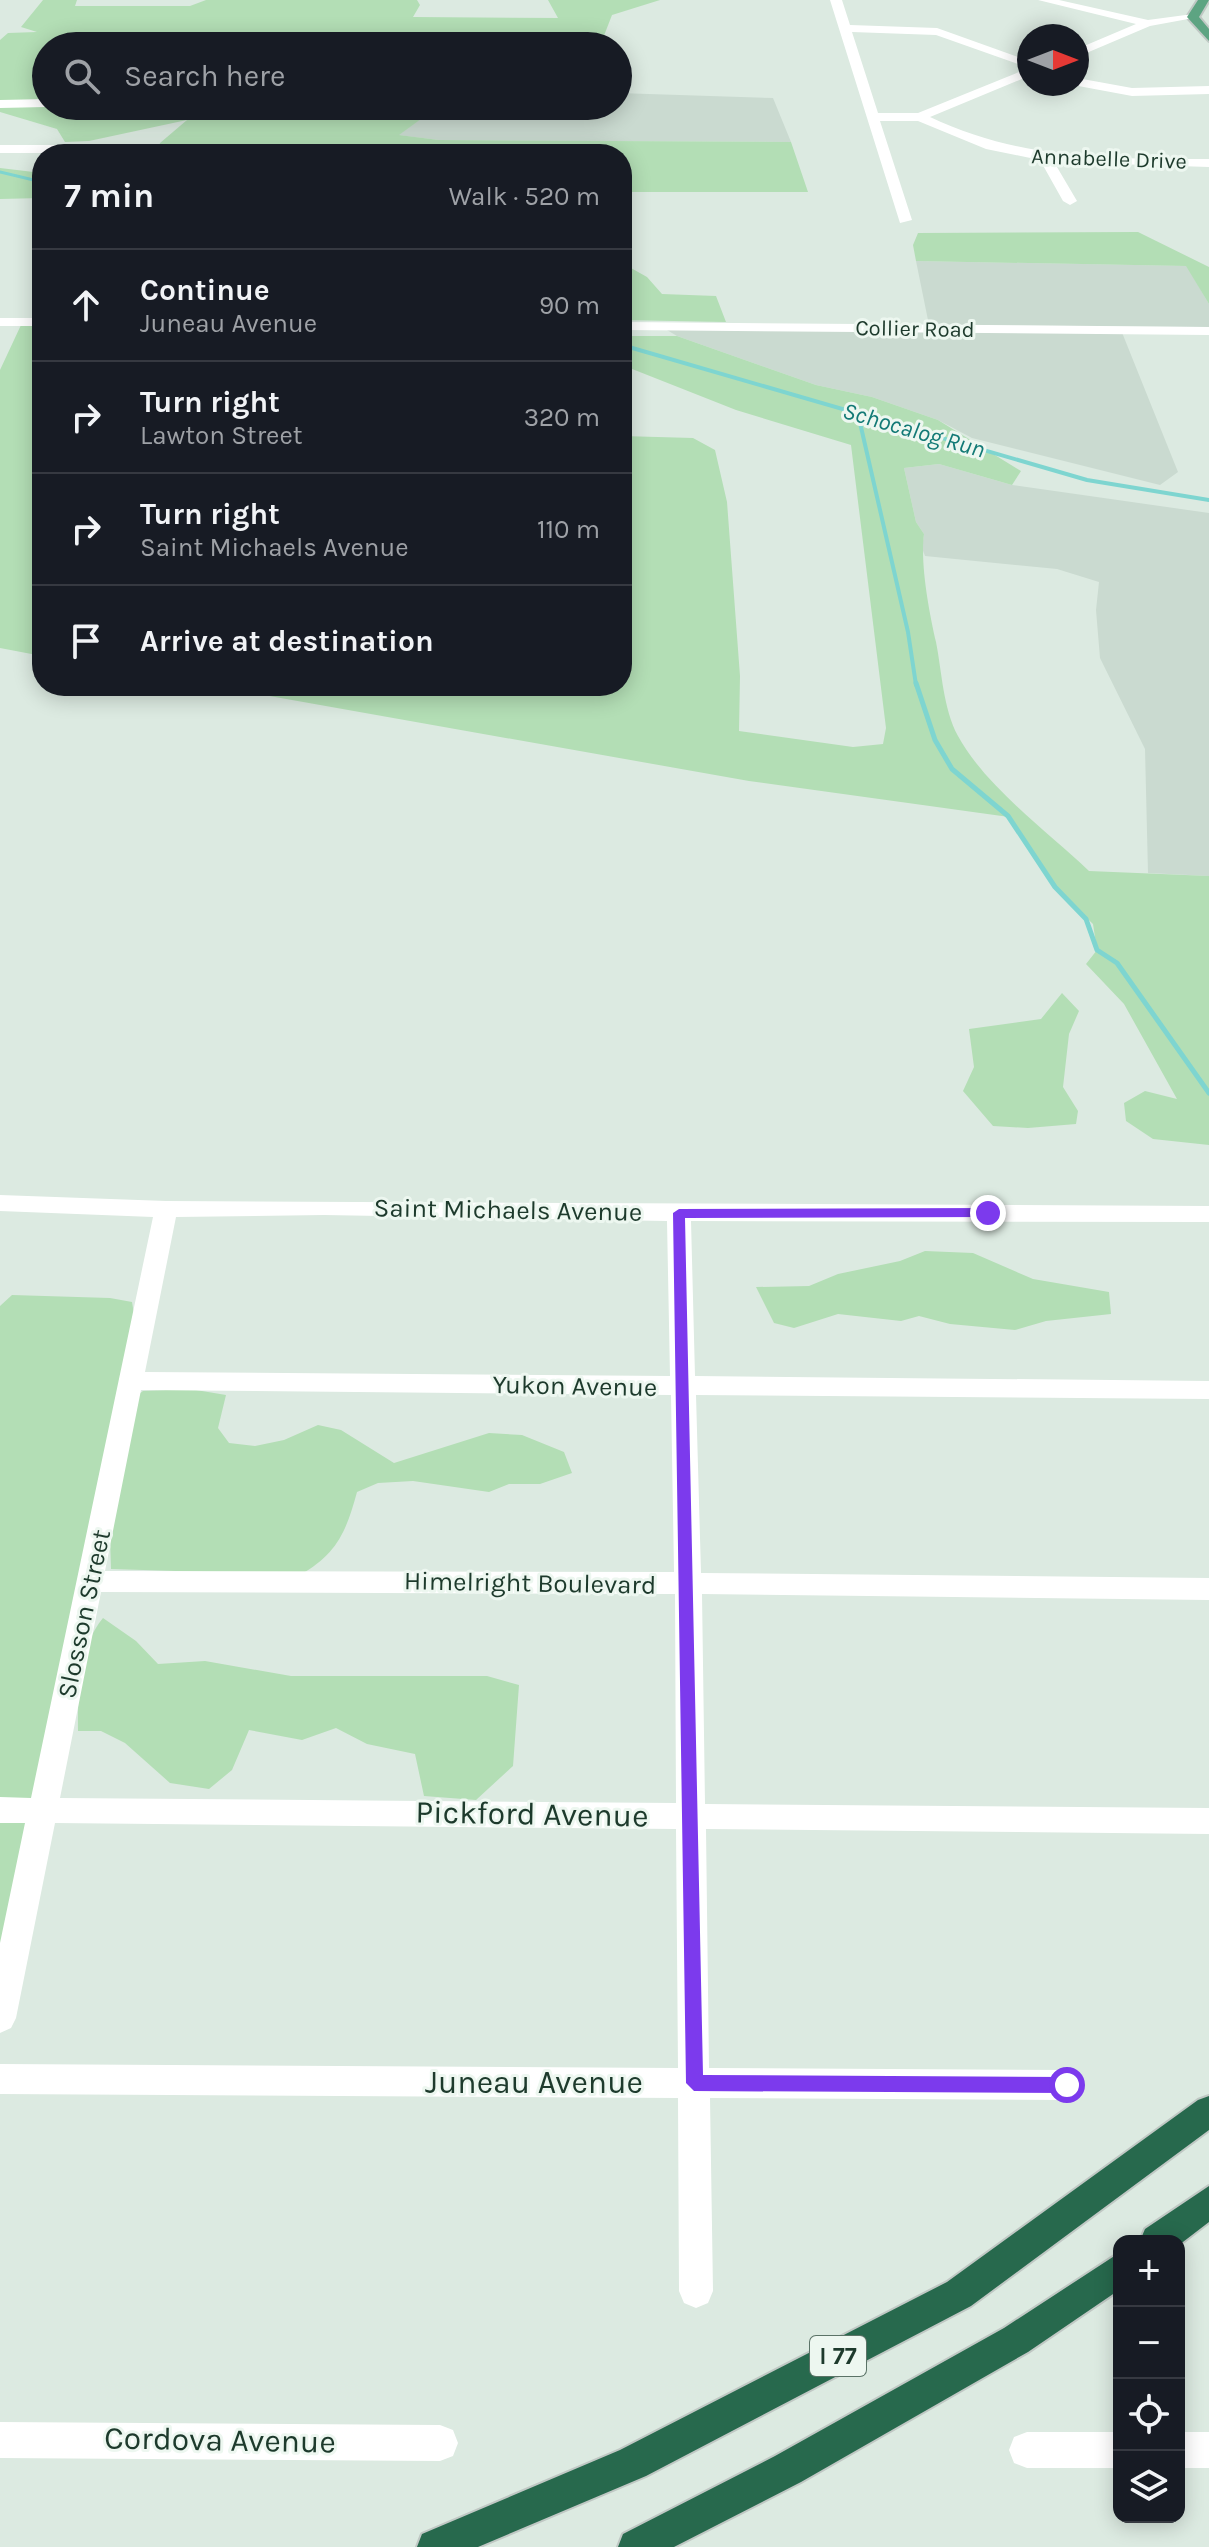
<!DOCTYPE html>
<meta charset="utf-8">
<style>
:root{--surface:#171b24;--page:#242831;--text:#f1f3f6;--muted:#9ea1a6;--line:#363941}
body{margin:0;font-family:Karla,sans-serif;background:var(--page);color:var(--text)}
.controls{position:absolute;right:24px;bottom:24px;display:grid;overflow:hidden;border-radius:16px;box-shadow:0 4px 20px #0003}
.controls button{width:72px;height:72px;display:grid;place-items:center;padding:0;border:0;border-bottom:2px solid var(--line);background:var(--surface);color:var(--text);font:40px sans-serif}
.compass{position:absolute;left:1017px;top:24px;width:72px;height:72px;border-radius:50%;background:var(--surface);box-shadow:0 4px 20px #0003;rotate:90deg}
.stop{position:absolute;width:24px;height:24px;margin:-18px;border:6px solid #7c3aed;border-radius:50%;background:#fff}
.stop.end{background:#7c3aed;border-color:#fff;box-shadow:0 2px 8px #0008}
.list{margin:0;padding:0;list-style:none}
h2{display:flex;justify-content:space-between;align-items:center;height:104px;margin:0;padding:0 32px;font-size:34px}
h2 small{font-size:26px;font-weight:400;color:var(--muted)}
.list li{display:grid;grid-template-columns:52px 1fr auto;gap:24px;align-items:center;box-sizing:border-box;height:112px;padding:0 32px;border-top:2px solid var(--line)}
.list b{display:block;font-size:30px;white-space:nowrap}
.list p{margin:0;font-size:26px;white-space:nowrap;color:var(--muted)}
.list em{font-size:26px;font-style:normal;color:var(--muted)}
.icon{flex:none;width:44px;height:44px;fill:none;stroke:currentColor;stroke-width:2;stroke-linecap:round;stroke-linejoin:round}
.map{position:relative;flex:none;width:1209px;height:2547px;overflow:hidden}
.search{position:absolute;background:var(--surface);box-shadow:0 4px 20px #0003;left:32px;top:32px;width:600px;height:88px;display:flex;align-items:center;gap:20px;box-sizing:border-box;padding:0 28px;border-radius:44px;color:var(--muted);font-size:30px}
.panel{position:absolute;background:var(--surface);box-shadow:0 4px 20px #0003;left:32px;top:144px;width:600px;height:552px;border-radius:32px}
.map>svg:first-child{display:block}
.built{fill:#cadad0}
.green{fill:#b3deb5}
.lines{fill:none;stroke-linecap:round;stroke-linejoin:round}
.stream-far2{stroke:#7ed5d0;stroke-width:3}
.stream-far1{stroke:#7ed5d0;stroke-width:4}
.stream{stroke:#7ed5d0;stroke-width:5}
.major-casing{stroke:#c0c8c4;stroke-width:4}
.highway-casing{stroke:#c0c8c4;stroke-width:4}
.minor{fill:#fff;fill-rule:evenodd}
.major{fill:#5da482;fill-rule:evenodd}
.highway{fill:#27694d;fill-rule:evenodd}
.route{fill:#7c3aed}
.labels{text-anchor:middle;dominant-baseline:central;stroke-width:6;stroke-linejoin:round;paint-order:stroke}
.far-street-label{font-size:22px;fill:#1d3a2c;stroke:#edf7f0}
.far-water-label{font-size:24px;font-style:italic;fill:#137a76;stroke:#edf7f0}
.shield{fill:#edf7f0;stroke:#5b7367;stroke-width:2}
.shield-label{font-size:24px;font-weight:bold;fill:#1d3a2c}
.street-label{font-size:26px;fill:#1d3a2c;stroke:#edf7f0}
.near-street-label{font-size:32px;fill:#1d3a2c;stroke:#edf7f0}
</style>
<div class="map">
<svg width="1209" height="2547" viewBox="0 0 1209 2547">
<rect width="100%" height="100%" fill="#dceae1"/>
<path class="built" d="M618 93 773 98 791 142 439 140 398 135 439 106H618Z
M916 261 1187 266 1209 304V327L929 325Z
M662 327 1121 330 1178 472 1160 485 972 438 938 420 872 397 816 385 677 336Z
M939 464 1012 485 1209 513V876L1148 873 1145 749 1100 658 1096 610 1099 582 1057 569 925 556 922 548 924 534 916 522 904 468Z"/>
<path class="green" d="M43 0H77L75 6H190L206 0H417L420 5 413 17 558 18 548 0H660L612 15 600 46H46V76L32 78 44 96 32 102C66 115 109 124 146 116L139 106H439L399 135 439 140 791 142 808 192H622V154H157L160 143 187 120 89 141 65 142 57 129 0 112V40L8 33 37 32 21 27Z
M0 168 42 173V198L0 199Z
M1138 232 1209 267V304L1186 266 916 261 913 245 918 233Z
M622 263 647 277 662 294 716 296 726 322 622 320Z
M21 325H42V656L0 648V370Z
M622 336H677L816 385 872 397 938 420 1021 471 1012 485 939 464 904 468 916 522 924 534C920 563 929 612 936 642 942 672 943 708 958 736 985 786 1048 832 1089 871L1209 876V1145L1153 1139 1126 1121 1124 1103 1145 1091 1177 1099 1124 1004 1086 964 1097 950 1093 924 1058 891 1009 817 749 781 213 686H622V436L693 438 715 450 727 502 740 676 739 731 853 747 883 744 886 728 851 445 736 410 622 365Z
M1062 993 1079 1011 1069 1034 1063 1087 1078 1111 1076 1124 1028 1128 993 1126 963 1091 974 1067 969 1029 1041 1019Z
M925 1251 973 1253 1033 1279 1109 1292 1111 1314 1046 1321 1015 1330 950 1324 919 1316 901 1321 838 1314 794 1328 774 1323 756 1287 809 1286 838 1274 900 1261Z
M12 1295 110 1298 132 1302 135 1320 0 1962V1306Z
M190 1389 226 1395 218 1428 229 1443 255 1446 284 1440 318 1425 341 1430 394 1463 489 1433 522 1435 564 1452 572 1473 540 1484H509L489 1492 413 1481 378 1483 357 1492C346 1532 337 1554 300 1575L111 1569 110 1537 136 1396 143 1391Z
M103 1618 136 1641 158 1664 205 1661 291 1676H487L519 1685 513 1766 476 1800 424 1796 415 1754 367 1744 336 1728 302 1740 249 1730 232 1770 209 1789 170 1783 125 1743 101 1731H78C78 1693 78 1648 103 1618Z"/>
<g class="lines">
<path class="stream-far2" d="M0 172 42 182"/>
<path class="stream-far1" d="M622 345 1087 480 1209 500
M858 414 908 632 916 685"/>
<path class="stream" d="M916 683 935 740 952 769 1008 816 1055 887 1086 919 1097 950 1117 963 1209 1093"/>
<g class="major-casing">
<path id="major" d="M1198 0H1209L1199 17 1209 29V41L1187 17Z"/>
</g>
<g class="highway-casing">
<path id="highway" d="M1209 2096V2130L971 2306 646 2476 478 2547H417L422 2534 620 2450 947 2282 1198 2100Z
M1209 2186V2222L1179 2245V2241H1140L1145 2229Z
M1119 2253V2290L1028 2352 801 2482 674 2547H618L623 2534 775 2456 1004 2328Z"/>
</g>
<path class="minor" d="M830 0H842L850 25 937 28 1029 61V76L930 117C1020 160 1112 159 1209 159V167L1054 162 1077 201 1070 205 1063 201 1040 160 986 149 918 121H880L912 220 900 223ZM852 32 936 35 1029 68 918 113H878Z
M1038 0H1059L1148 20 1193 14 1199 17 1150 26 1077 57V49L1136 24Z
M1077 78 1132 88 1209 86V94L1132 96 1073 85 1077 84Z
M46 99 49 106 46 107 0 108V100Z
M0 145H147L153 149 147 153H0Z
M0 318H42V326H0Z
M622 322 1209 327V335L622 330Z
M0 1195 166 1201 1209 1206V1222L691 1221 695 1376 1209 1381V1399L696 1395 701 1573 1209 1578V1600L702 1594 705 1804 1209 1808V1834L706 1829 709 2068 1067 2070 1078 2074 1083 2085 1078 2096 1067 2100 710 2098 713 2291 708 2303 696 2308 684 2303 679 2291 678 2098 0 2094V2064L678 2068 676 1829 55 1823 16 2018 11 2028 0 2033V1943L25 1823H0V1797L31 1798 153 1217 0 1211ZM324 1215 667 1221 670 1376 145 1372 176 1217ZM141 1390 671 1395 674 1572 105 1571ZM101 1592 675 1594 676 1803 60 1798Z
M0 2422 440 2425 453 2430 458 2443 453 2456 440 2461 0 2458Z
M1027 2432H1119V2468H1027L1014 2463 1009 2450 1014 2437Z
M1179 2432H1209V2468H1179Z"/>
<use href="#major" class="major"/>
<use href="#highway" class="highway"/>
</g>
<path class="route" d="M988 1208 994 1213 988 1217 685 1218 703 2075 1067 2077 1076 2085 1067 2093 694 2091 686 2083 673 1213 679 1209Z"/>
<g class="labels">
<g class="far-street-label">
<text transform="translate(1109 159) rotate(2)">Annabelle Drive</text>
<text transform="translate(915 329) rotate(1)">Collier Road</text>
</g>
<g class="far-water-label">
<text transform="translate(914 430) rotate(16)">Schocalog Run</text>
</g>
<rect class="shield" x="810" y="2336" width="56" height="40" rx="6"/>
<g class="shield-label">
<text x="838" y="2356">I 77</text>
</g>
<g class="street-label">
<text transform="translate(508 1210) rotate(1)">Saint Michaels Avenue</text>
<text transform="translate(575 1386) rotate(1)">Yukon Avenue</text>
<text transform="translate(530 1583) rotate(1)">Himelright Boulevard</text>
<text transform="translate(84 1614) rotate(-78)">Slosson Street</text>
</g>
<g class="near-street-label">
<text transform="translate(532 1814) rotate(1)">Pickford Avenue</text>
<text x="534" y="2082">Juneau Avenue</text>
<text transform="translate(220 2440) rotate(1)">Cordova Avenue</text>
</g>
</g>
</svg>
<div class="controls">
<button>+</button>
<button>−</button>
<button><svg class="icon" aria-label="locate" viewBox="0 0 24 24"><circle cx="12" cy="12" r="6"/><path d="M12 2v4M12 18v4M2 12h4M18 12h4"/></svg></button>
<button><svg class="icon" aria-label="layers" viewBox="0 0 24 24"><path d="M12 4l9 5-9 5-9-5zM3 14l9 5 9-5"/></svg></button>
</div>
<svg class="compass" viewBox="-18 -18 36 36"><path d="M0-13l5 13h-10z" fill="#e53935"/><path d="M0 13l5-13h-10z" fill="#9ea1a6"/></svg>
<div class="stop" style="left:1067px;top:2085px"></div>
<div class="stop end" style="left:988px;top:1213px"></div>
<div class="search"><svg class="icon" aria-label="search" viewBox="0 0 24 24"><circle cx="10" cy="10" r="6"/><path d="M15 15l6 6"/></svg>Search here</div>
<section class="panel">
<h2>7 min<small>Walk · 520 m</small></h2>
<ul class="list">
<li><svg class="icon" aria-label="ahead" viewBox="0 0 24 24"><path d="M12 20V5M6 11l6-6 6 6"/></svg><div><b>Continue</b><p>Juneau Avenue</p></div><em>90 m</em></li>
<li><svg class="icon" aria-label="right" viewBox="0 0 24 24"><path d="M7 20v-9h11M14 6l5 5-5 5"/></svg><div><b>Turn right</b><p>Lawton Street</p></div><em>320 m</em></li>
<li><svg class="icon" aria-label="right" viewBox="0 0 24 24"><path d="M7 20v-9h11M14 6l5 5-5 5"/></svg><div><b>Turn right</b><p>Saint Michaels Avenue</p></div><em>110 m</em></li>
<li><svg class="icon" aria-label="arrive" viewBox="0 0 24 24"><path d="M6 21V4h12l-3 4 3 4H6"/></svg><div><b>Arrive at destination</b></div></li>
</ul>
</section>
</div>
